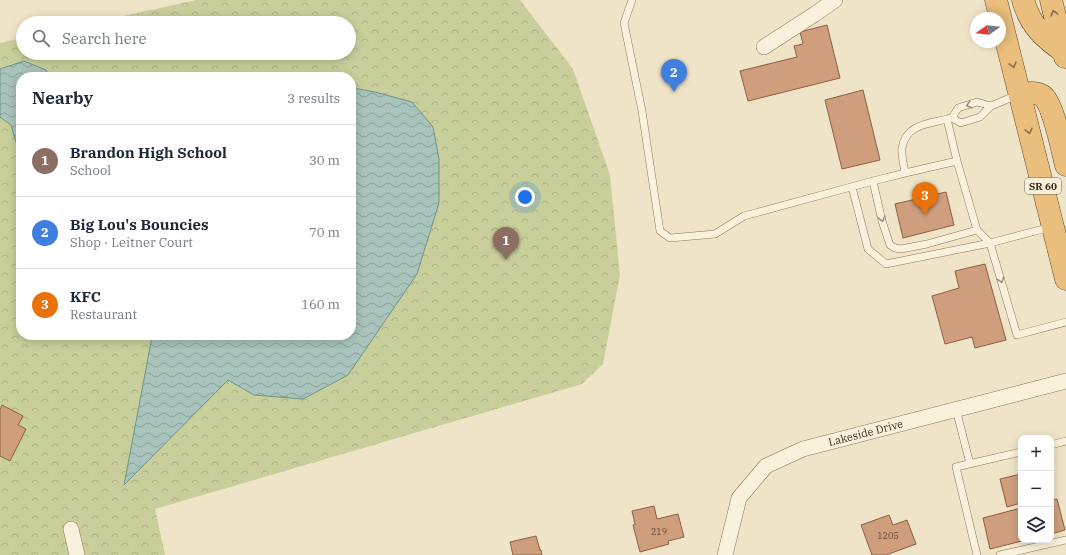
<!DOCTYPE html>
<meta charset="utf-8">
<style>
:root{--surface:#fff;--page:#f6f6f7;--text:#1f2937;--muted:#747a83;--line:#e0e1e3;--accent:#9e2a2b}
body{margin:0;font-family:"IBM Plex Serif",serif;background:var(--page);color:var(--text)}
.controls{position:absolute;right:12px;bottom:12px;display:grid;overflow:hidden;border-radius:8px;box-shadow:0 2px 10px #0003}
.controls button{width:36px;height:36px;display:grid;place-items:center;padding:0;border:0;border-bottom:1px solid var(--line);background:var(--surface);color:var(--text);font:20px sans-serif}
.compass{position:absolute;left:970px;top:12px;width:36px;height:36px;border-radius:50%;background:var(--surface);box-shadow:0 2px 10px #0003;rotate:256deg}
.you{position:absolute;left:525px;top:197px;width:14px;height:14px;margin:-10px;border:3px solid #fff;border-radius:50%;background:#1a73e8;box-shadow:0 0 0 6px #1a73e833}
.badge{display:grid;place-items:center;width:26px;height:26px;border-radius:50%;background:var(--accent);color:#fff;font-size:13px;font-weight:700}
.pin{position:absolute;translate:-50% -33px;filter:drop-shadow(0 1px 2px #0008)}
.pin::after{content:'';position:absolute;top:21px;width:14px;height:12px;background:inherit;clip-path:polygon(0 0,100% 0,50% 100%)}
.list{margin:0;padding:0;list-style:none}
h2{display:flex;justify-content:space-between;align-items:center;height:52px;margin:0;padding:0 16px;font-size:17px}
h2 small{font-size:13px;font-weight:400;color:var(--muted)}
.list li{display:grid;grid-template-columns:26px 1fr auto;gap:12px;align-items:center;box-sizing:border-box;height:72px;padding:0 16px;border-top:1px solid var(--line)}
.list b{display:block;font-size:15px;white-space:nowrap}
.list p{margin:0;font-size:13px;white-space:nowrap;color:var(--muted)}
.list em{font-size:13px;font-style:normal;color:var(--muted)}
.icon{flex:none;width:22px;height:22px;fill:none;stroke:currentColor;stroke-width:2;stroke-linecap:round;stroke-linejoin:round}
.map{position:relative;flex:none;width:1066px;height:555px;overflow:hidden}
.search{position:absolute;background:var(--surface);box-shadow:0 2px 10px #0003;left:16px;top:16px;width:340px;height:44px;display:flex;align-items:center;gap:10px;box-sizing:border-box;padding:0 14px;border-radius:22px;color:var(--muted);font-size:15px}
.panel{position:absolute;background:var(--surface);box-shadow:0 2px 10px #0003;left:16px;top:72px;width:340px;height:268px;border-radius:16px}
.map>svg:first-child{display:block}
.forest{fill:url(#forest-crowns);fill-rule:evenodd}
.water{fill:url(#water-waves);stroke:#6f938a}
.building{fill:#cf9f7d;stroke:#8d5f41}
.lines{fill:none;stroke-linecap:round;stroke-linejoin:round}
.service-casing{stroke:#8d765c;stroke-width:8}
.minor-casing{stroke:#8d765c;stroke-width:16}
.trunk-casing{stroke:#5b4430;stroke-width:23}
.service{stroke:#faf1dc;stroke-width:7}
.minor{stroke:#faf1dc;stroke-width:15}
.trunk{stroke:#eabe7c;stroke-width:22}
.oneway{stroke:#8b6f49}
.oneway2{stroke:#9c907e}
.labels{text-anchor:middle;dominant-baseline:central;stroke-width:4;stroke-linejoin:round;paint-order:stroke}
.number-label{font-size:9px;fill:#624a37}
.shield{fill:#f7eed8;stroke:#756857;stroke-width:1}
.shield-label{font-size:10px;font-weight:bold;fill:#3d2e20}
.street-label{font-size:11px;fill:#3d2e20;stroke:#f7eed8}
</style>
<div class="map">
<svg width="1066" height="555" viewBox="0 0 1066 555">
<defs>
<pattern id="forest-crowns" width="20" height="18" patternUnits="userSpaceOnUse"><rect width="20" height="18" fill="#c9cf9b"/><path d="M2 6a3 3 0 1 1 6 0M12 15a3 3 0 1 1 6 0" fill="none" stroke="#aeb285"/></pattern>
<pattern id="water-waves" width="16" height="10" patternUnits="userSpaceOnUse"><rect width="16" height="10" fill="#a9c4bc"/><path d="M0 5q4-4 8 0t8 0" fill="none" stroke="#8ba098"/></pattern>
</defs>
<rect width="100%" height="100%" fill="#f0e4c8"/>
<path class="forest" d="M196 0H520L573 69 610 175 620 275 603 364 582 384 155 509 165 555H0V43L23 38V53H349V23H92ZM21 77H351V335H21Z"/>
<path class="water" d="M24 61 46 70 49 77H21V159L11 125 0 117V69Z
M353 88 375 92 412 102 433 127 439 159V203L417 274 348 375 303 399 254 395 228 380 124 485 152 337 156 335H351V89Z"/>
<path class="building" d="M827 25 840 78 748 101 740 71 797 57 794 46 803 44 800 32Z
M863 90 880 160 842 169 825 100Z
M946 192 954 225 903 238 895 204Z
M985 264 1006 340 975 348 972 337 945 344 932 296 959 288 955 271Z
M2 405 23 416 18 425 26 429 10 461 0 456V410Z
M1021 474V503L1007 507 1000 479Z
M1057 499 1065 530 1051 534V500Z
M654 506 657 519 678 514 684 537 668 541 669 544 640 552 633 525 635 524 632 511Z
M1021 508V540H1026L990 549 983 518Z
M889 515 893 525 907 520 916 544 886 555H872L861 525Z
M536 536 540 550H541L542 555H513L510 542Z"/>
<g class="lines">
<g class="service-casing">
<path id="service" d="M632 0 624 23 642 111 660 231 670 238 715 234 744 216 873 181 905 173C904 166 901 154 902 148 906 124 928 124 947 119
M991 106 977 102 958 108 952 118 947 119 957 161 977 230 990 243 1017 335 1066 322
M952 118 961 123 980 117 991 106 1017 95
M905 173 957 161
M873 181 882 221 890 245 895 248 901 249 927 244 977 230
M852 187 868 249 886 264 990 243 1051 227
M956 409 970 464
M1051 445 1066 441
M977 555 956 467 1021 452
M1000 555 1066 540"/>
</g>
<g class="minor-casing">
<g id="minor">
<path d="M764 47 815 14 835 0"/>
<path d="M71 529 77 555"/>
<path id="s1" d="M725 555 739 498 766 466 803 449 1066 381"/>
</g>
</g>
<g class="trunk-casing">
<path id="trunk" d="M996 0 1066 279
M1023 0C1030 25 1043 37 1064 52
M1051 0 1065 57
M1020 94C1028 93 1037 91 1044 97 1054 108 1062 149 1066 165"/>
</g>
<use href="#service" class="service"/>
<use href="#minor" class="minor"/>
<use href="#trunk" class="trunk"/>
</g>
<defs><path id="oneway-chevron" d="M-2-3.5L2.5 0L-2 3.5" fill="none" stroke-width="1.6" stroke-linecap="round" stroke-linejoin="round"/></defs>
<g class="oneway">
<use href="#oneway-chevron" transform="translate(1054 13) rotate(-104)"/>
<use href="#oneway-chevron" transform="translate(1013 65) rotate(76)"/>
<use href="#oneway-chevron" transform="translate(1029 131) rotate(76)"/>
</g>
<g class="oneway2">
<use href="#oneway-chevron" transform="translate(969 105) rotate(164)"/>
<use href="#oneway-chevron" transform="translate(882 219) rotate(76)"/>
<use href="#oneway-chevron" transform="translate(1001 280) rotate(73)"/>
</g>
<g class="labels">
<g class="number-label">
<text x="659" y="531">219</text>
<text x="888" y="535">1205</text>
</g>
<rect class="shield" x="1025" y="178" width="36" height="16" rx="3"/>
<g class="shield-label">
<text x="1043" y="186">SR 60</text>
</g>
<g class="street-label">
<text stroke="none"><textPath href="#s1" startOffset="206">Lakeside Drive</textPath></text>
</g>
</g>
</svg>
<div class="controls">
<button>+</button>
<button>−</button>
<button><svg class="icon" aria-label="layers" viewBox="0 0 24 24"><path d="M12 4l9 5-9 5-9-5zM3 14l9 5 9-5"/></svg></button>
</div>
<svg class="compass" viewBox="-18 -18 36 36"><path d="M0-13l5 13h-10z" fill="#e53935"/><path d="M0 13l5-13h-10z" fill="#747a83"/></svg>
<div class="you"></div>
<div class="pin badge" style="left:506px;top:260px;background:#8d6e63">1</div>
<div class="pin badge" style="left:674px;top:92px;background:#3f7fe0">2</div>
<div class="pin badge" style="left:925px;top:215px;background:#e8710a">3</div>
<div class="search"><svg class="icon" aria-label="search" viewBox="0 0 24 24"><circle cx="10" cy="10" r="6"/><path d="M15 15l6 6"/></svg>Search here</div>
<section class="panel">
<h2>Nearby<small>3 results</small></h2>
<ul class="list">
<li><span class="badge" style="background:#8d6e63">1</span><div><b>Brandon High School</b><p>School</p></div><em>30 m</em></li>
<li><span class="badge" style="background:#3f7fe0">2</span><div><b>Big Lou's Bouncies</b><p>Shop · Leitner Court</p></div><em>70 m</em></li>
<li><span class="badge" style="background:#e8710a">3</span><div><b>KFC</b><p>Restaurant</p></div><em>160 m</em></li>
</ul>
</section>
</div>
